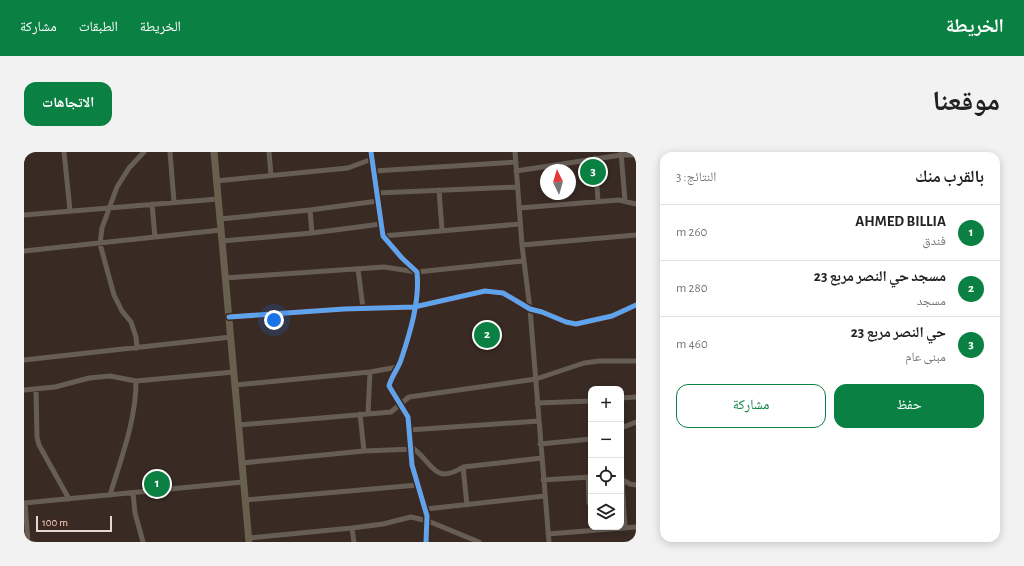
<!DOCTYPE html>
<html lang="ar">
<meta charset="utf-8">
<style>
:root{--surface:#fff;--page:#f2f2f2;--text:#222;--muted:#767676;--line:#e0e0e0;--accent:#0b8043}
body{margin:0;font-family:"Alegreya Sans","Noto Naskh Arabic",sans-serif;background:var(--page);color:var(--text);direction:rtl}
.controls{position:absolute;right:12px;bottom:12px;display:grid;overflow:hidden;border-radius:8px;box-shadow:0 2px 10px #0003}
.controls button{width:36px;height:36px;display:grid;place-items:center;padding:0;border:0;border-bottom:1px solid var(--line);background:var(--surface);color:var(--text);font:20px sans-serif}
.compass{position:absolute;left:516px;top:12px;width:36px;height:36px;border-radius:50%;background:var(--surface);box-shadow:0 2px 10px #0003;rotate:355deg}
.scale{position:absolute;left:12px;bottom:10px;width:76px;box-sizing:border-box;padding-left:4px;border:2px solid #e8d6cf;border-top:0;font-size:11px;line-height:14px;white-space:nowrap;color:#e8d6cf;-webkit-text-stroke:3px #41271c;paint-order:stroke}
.you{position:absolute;left:250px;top:168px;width:14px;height:14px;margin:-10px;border:3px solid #fff;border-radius:50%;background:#1a73e8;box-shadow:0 0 0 6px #1a73e833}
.badge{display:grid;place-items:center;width:26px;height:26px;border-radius:50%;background:var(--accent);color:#fff;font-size:13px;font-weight:700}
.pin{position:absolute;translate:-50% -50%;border:2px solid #fff;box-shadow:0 1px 4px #0006}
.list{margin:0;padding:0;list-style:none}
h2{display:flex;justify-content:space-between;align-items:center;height:52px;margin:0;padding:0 16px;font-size:17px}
h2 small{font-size:13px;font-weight:400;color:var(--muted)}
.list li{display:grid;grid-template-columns:26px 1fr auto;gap:12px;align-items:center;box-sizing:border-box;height:56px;padding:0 16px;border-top:1px solid var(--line)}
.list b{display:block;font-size:15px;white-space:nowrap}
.list p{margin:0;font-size:13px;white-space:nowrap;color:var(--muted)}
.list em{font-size:13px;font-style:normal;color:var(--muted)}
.actions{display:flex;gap:8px;padding:12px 16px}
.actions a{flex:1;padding:9px 0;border:1px solid var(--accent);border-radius:12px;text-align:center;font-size:14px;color:var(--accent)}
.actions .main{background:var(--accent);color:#fff}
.icon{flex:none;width:22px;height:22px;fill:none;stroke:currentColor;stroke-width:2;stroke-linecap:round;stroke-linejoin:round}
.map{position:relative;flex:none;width:612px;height:390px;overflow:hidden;direction:ltr;border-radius:12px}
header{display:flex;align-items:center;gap:24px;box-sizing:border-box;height:56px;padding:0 20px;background:var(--accent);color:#fff}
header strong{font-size:19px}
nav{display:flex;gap:22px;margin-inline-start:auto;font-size:14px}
.intro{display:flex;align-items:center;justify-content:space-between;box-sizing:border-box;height:96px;padding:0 24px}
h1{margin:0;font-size:28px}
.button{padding:10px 18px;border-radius:12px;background:var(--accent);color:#fff;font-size:14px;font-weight:700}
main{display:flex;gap:24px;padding:0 24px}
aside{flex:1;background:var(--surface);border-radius:12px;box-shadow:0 2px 10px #0003}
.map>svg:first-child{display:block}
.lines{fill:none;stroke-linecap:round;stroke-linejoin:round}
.minor{stroke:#665e55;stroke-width:5}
.major{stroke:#685f4f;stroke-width:7}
.cycleway-casing{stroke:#41271c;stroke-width:8}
.cycleway{stroke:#60a3ed;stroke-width:5}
</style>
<header>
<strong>الخريطة</strong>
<nav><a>الخريطة</a><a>الطبقات</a><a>مشاركة</a></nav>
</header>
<div class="intro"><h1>موقعنا</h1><a class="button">الاتجاهات</a></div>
<main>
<aside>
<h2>بالقرب منك<small>النتائج: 3</small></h2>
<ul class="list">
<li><span class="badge">1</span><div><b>AHMED BILLIA</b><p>فندق</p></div><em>260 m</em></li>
<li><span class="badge">2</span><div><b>مسجد حي النصر مربع 23</b><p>مسجد</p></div><em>280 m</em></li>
<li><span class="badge">3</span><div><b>حي النصر مربع 23</b><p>مبنى عام</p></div><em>460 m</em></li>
</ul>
<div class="actions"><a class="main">حفظ</a><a>مشاركة</a></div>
</aside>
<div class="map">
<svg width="612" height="390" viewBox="0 0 612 390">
<rect width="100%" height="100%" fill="#392a24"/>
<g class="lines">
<path class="minor" d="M40 0 46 58
M146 0 150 50
M245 0 247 23
M347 0 359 84 378 106 393 120C396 149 386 181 377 208 374 217 367 225 365 234L384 265 388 313 403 364 402 390
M491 0 498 93 506 157 525 390
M597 0 601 49
M571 6 574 49
M350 19 492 10
M492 19 597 3H612
M192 29 324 16 348 7
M415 38 418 78
M353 41 493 35
M128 52 131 85
M495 56 595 48 612 52
M0 63 194 47
M196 67 286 58 354 49
M288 81 357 72
M359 84 496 72
M198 89 288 81 286 58
M498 93 612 83
M0 99 197 78
M334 117 339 156
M201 126 360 115 393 120 499 109
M205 165 320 157 390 155 461 139 479 141 506 157 518 160 542 170 552 172 588 164 612 153
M113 196 112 185 107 170 98 159 90 143 76 92 78 76 93 35 105 16 120 0
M0 208 207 185
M211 233 346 220 374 215
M0 238 31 235 65 226 86 224 112 229 210 220
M12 238 13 285 15 293 45 347
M597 246 612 245
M513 251 567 249
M344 261 346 220
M214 273 367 260 385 245 512 227 560 211 575 209H612
M597 276 612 270
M385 278 515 269
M516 292 567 287
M340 299 390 297C409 312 411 333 439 315L518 306
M597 310 601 376
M218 311 340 299 336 262
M439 315 443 353
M564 325 565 351 567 353
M597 327 606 332 612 333
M519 328 567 325
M109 341 111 361 119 390
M86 343C97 306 112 269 112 229
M221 348 394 333
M0 351 219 330
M1 351 4 390
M402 357 521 344
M328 376 330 390
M524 382 612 375
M225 386 328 376 359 372 387 365 404 369 455 390"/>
<path class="major" d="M190 0 225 390"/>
<g class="cycleway-casing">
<path id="cycleway" d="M347 0 359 84 378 106 393 120C396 149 386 181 377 208 374 217 367 225 365 234L384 265 388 313 403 364 402 390
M205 165 320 157 390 155 461 139 479 141 506 157 518 160 542 170 552 172 588 164 612 153"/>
</g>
<use href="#cycleway" class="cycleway"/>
</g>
</svg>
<div class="controls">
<button>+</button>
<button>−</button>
<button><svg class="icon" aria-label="locate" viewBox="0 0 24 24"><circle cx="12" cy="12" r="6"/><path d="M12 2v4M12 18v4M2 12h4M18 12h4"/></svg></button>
<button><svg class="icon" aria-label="layers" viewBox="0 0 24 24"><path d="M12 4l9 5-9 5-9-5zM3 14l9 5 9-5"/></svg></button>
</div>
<svg class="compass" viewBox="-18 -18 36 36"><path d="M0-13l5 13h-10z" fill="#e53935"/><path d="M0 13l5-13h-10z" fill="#767676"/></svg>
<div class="scale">100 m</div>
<div class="you"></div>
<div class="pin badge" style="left:133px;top:332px">1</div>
<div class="pin badge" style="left:463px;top:183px">2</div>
<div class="pin badge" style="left:569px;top:20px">3</div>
</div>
</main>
